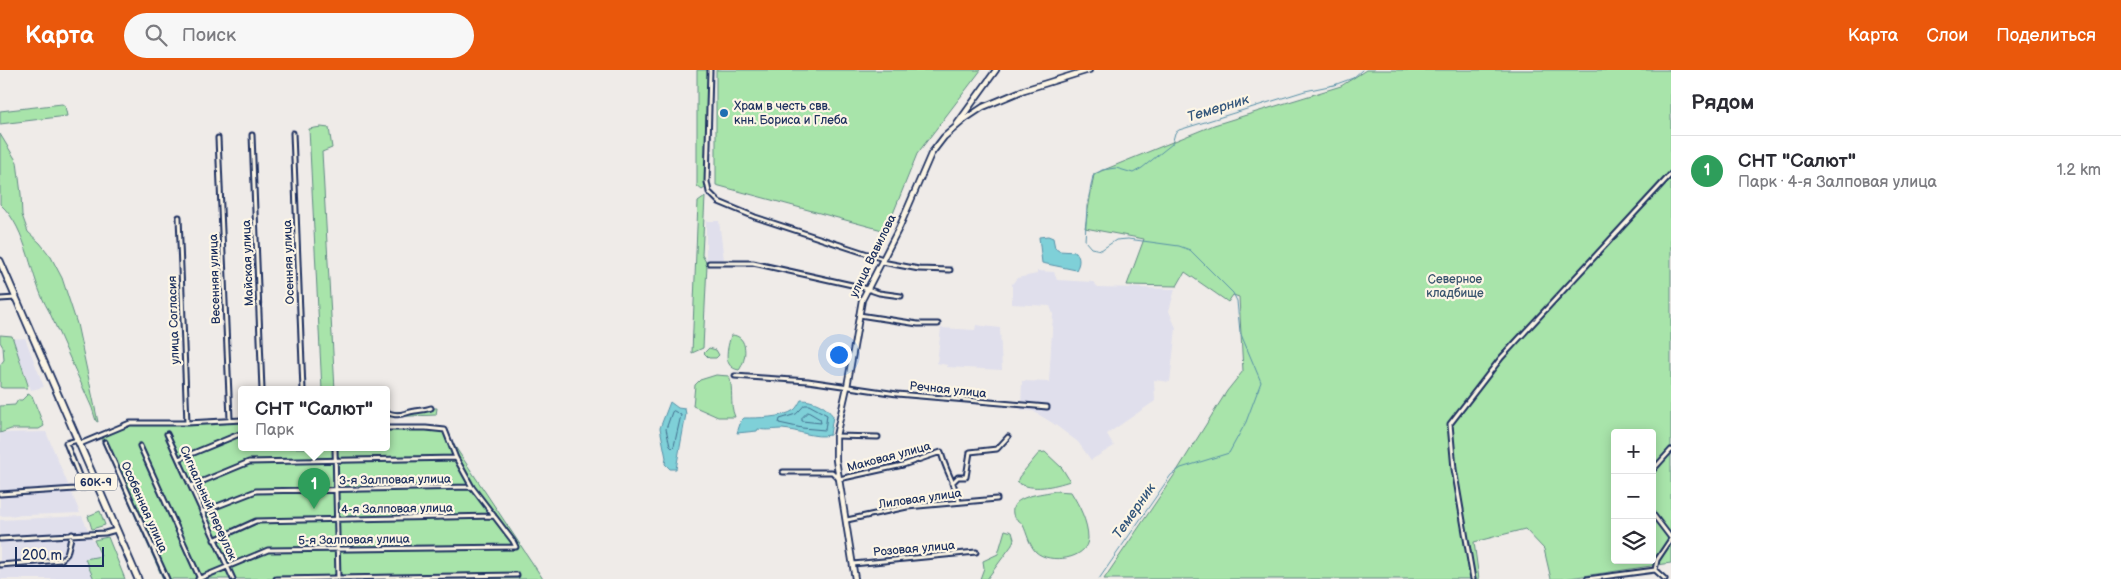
<!DOCTYPE html>
<html lang="ru">
<meta charset="utf-8">
<style>
:root{--surface:#fff;--page:#f7f7f7;--text:#2b2b33;--muted:#7c7c81;--line:#e1e1e2;--accent:#ea580c}
body{margin:0;font-family:"Balsamiq Sans",sans-serif;background:var(--page);color:var(--text)}
.controls{position:absolute;right:15px;bottom:15px;display:grid;overflow:hidden;border-radius:5px;box-shadow:0 2px 12px #0003}
.controls button{width:45px;height:45px;display:grid;place-items:center;padding:0;border:0;border-bottom:1px solid var(--line);background:var(--surface);color:var(--text);font:25px sans-serif}
.scale{position:absolute;left:15px;bottom:12px;width:89px;box-sizing:border-box;padding-left:5px;border:2px solid #1b2f5e;border-top:0;font-size:14px;line-height:18px;white-space:nowrap;color:#1b2f5e;-webkit-text-stroke:4px #fcf5e5;paint-order:stroke}
.you{position:absolute;left:838px;top:284px;width:18px;height:18px;margin:-12px;border:4px solid #fff;border-radius:50%;background:#1a73e8;box-shadow:0 0 0 8px #1a73e833}
.badge{display:grid;place-items:center;width:32px;height:32px;border-radius:50%;background:var(--accent);color:#fff;font-size:16px;font-weight:700}
.pin{position:absolute;translate:-50% -41px;filter:drop-shadow(0 1px 2px #0008)}
.pin::after{content:'';position:absolute;top:26px;width:18px;height:15px;background:inherit;clip-path:polygon(0 0,100% 0,50% 100%)}
.popup{position:absolute;left:238px;top:316px;width:152px;height:65px;box-sizing:border-box;display:grid;place-content:center;border-radius:5px;background:var(--surface);filter:drop-shadow(0 1px 4px #0005);font-size:16px;white-space:nowrap;color:var(--muted)}
.popup b{font-size:19px;color:var(--text)}
.popup::after{content:'';position:absolute;left:50%;top:100%;margin-left:-10px;border:10px solid transparent;border-top-color:var(--surface)}
.list{margin:0;padding:0;list-style:none}
h2{display:flex;justify-content:space-between;align-items:center;height:65px;margin:0;padding:0 20px;font-size:21px}
h2 small{font-size:16px;font-weight:400;color:var(--muted)}
.list li{display:grid;grid-template-columns:32px 1fr auto;gap:15px;align-items:center;box-sizing:border-box;height:70px;padding:0 20px;border-top:1px solid var(--line)}
.list b{display:block;font-size:19px;white-space:nowrap}
.list p{margin:0;font-size:16px;white-space:nowrap;color:var(--muted)}
.list em{font-size:16px;font-style:normal;color:var(--muted)}
.icon{flex:none;width:28px;height:28px;fill:none;stroke:currentColor;stroke-width:2;stroke-linecap:round;stroke-linejoin:round}
.map{position:relative;flex:none;width:1671px;height:509px;overflow:hidden}
header{display:flex;align-items:center;gap:30px;box-sizing:border-box;height:70px;padding:0 25px;background:var(--accent);color:#fff}
header strong{font-size:24px}
nav{display:flex;gap:28px;margin-inline-start:auto;font-size:18px}
.search{width:350px;height:45px;background:var(--page);display:flex;align-items:center;gap:12px;box-sizing:border-box;padding:0 18px;border-radius:28px;color:var(--muted);font-size:19px}
main{display:flex}
aside{flex:1;background:var(--surface)}
.map>svg:first-child{display:block}
.built{fill:#e0dfec}
.green{fill:#a8e4aa;stroke:#628a84;fill-rule:evenodd}
.water{fill:#7fd0d8;stroke:#5790a7}
.lines{fill:none;stroke-linecap:round;stroke-linejoin:round}
.shore{stroke:#436f8f;stroke-width:1}
.stream{stroke:#5790a7;stroke-width:1}
.minor-casing{stroke:#1b2f5e;stroke-width:7}
.tertiary-casing{stroke:#1b2f5e;stroke-width:8}
.primary-casing{stroke:#1b2f5e;stroke-width:9}
.minor{stroke:#fcf5e5;stroke-width:3}
.tertiary{stroke:#fcf5e5;stroke-width:4.5}
.primary{stroke:#fcf5e5;stroke-width:5.5}
.poi-dot{fill:#1f6fb2;stroke:#fcf5e5;stroke-width:2}
.labels{text-anchor:middle;dominant-baseline:central;stroke-width:4.5;stroke-linejoin:round;paint-order:stroke}
.shield{fill:#fcf5e5;stroke:#5e6a86;stroke-width:1}
.shield-label{font-size:11px;font-weight:bold;fill:#1b2f5e}
.poi-label{font-size:12px;fill:#1b2f5e;stroke:#fcf5e5;text-anchor:start}
.street-label{font-size:12px;fill:#1b2f5e;stroke:#fcf5e5}
.park-label{font-size:12px;fill:#37536d;stroke:#fcf5e5}
.water-label{font-size:14px;font-style:italic;fill:#34577c;stroke:#fcf5e5}
</style>
<header>
<strong>Карта</strong>
<div class="search"><svg class="icon" aria-label="search" viewBox="0 0 24 24"><circle cx="10" cy="10" r="6"/><path d="M15 15l6 6"/></svg>Поиск</div>
<nav><a>Карта</a><a>Слои</a><a>Поделиться</a></nav>
</header>
<main>
<div class="map">
<svg width="1671" height="509" viewBox="0 0 1671 509">
<rect width="100%" height="100%" fill="#efebe8"/>
<filter id="ink" filterUnits="userSpaceOnUse"><feTurbulence type="fractalNoise" baseFrequency=".02" numOctaves="2"/><feDisplacementMap in="SourceGraphic" scale="10" xChannelSelector="R" yChannelSelector="G"/><feConvolveMatrix kernelMatrix="1 2 1 2 8 2 1 2 1" color-interpolation-filters="sRGB"/></filter>
<g filter="url(#ink)">
<path class="built" d="M706 151H719L724 190H706Z
M1037 201 1054 202 1057 210 1093 212 1098 217 1175 219 1169 241 1176 258 1170 312 1154 310 1155 331 1107 364 1114 376 1091 390 1078 372 1054 354 1033 341 1021 340 1022 311 1049 312 1053 244 1050 236 1012 234V214L1017 208 1037 204Z
M976 255 1000 258 1002 300 947 297V295L937 293 941 258 975 260Z
M25 268 44 317 31 320 12 269Z
M46 362 80 443 0 446V363Z
M82 446 110 509H0V450Z"/>
<path class="green" d="M697 0H708V116L702 120 697 116Z
M716 0H981L917 84 886 161 716 115Z
M1366 0H1671V493L1563 509H1551L1544 479 1525 459 1474 472 1479 509H1104L1175 404 1227 321 1243 301 1239 227 1233 225 1228 232 1185 202 1177 216 1127 215 1144 169 1085 158 1094 104 1214 55 1341 16ZM1615 363H1652V490H1615Z
M62 34 65 36 67 46 0 54V41Z
M321 57 329 58 332 78 322 82 335 320H322L309 59Z
M0 64 17 92 21 124 22 145 28 162 40 173 51 187 62 208 77 254 98 352 96 351 92 338 49 241C29 208 29 160 0 134Z
M705 127 702 185 707 194 703 278 692 283 698 132Z
M0 265 12 266 28 315 27 318H3L0 317V295L4 290 3 277 0 272Z
M731 265C749 265 747 290 739 300 721 297 728 277 731 265Z
M709 278 716 280 719 285 716 288H709L704 283Z
M716 305 729 306C734 320 729 333 735 347H718L693 336 695 315 700 310Z
M28 324 32 326 44 356 39 359H11L0 363V336L15 335 18 330H22Z
M431 338H437L436 345 387 347 386 342 427 341Z
M234 352H241L242 378H386L387 358 444 360 543 509H163L101 369C107 366 112 361 118 359 147 347 200 356 234 352Z
M1045 382 1062 398 1070 411C1054 416 1032 422 1017 412L1019 407 1039 383Z
M1055 421 1071 422C1079 435 1088 452 1088 468 1088 490 1049 494 1036 482 1029 475 1027 463 1023 455 1020 450 1014 449 1013 444 1009 425 1044 424 1055 421Z
M100 441 105 455 92 459 88 446Z
M1005 460 1012 462 1014 469 1012 475 987 509H980L984 498 983 491 998 484Z
M108 467 110 472 125 509H94L85 489 101 486 94 470Z"/>
<path class="water" d="M1048 166 1053 168 1055 178 1059 181 1076 182C1080 188 1080 193 1076 200L1042 193 1039 167Z
M801 330C813 330 826 336 833 346L830 365C815 369 798 360 782 359 774 359 767 361 758 359L757 361 737 363 741 351 744 348C757 348 783 348 794 340 797 338 799 333 801 330Z
M670 332 678 338 685 339 686 344 676 399H670L665 394 666 388 660 358Z"/>
<g class="lines">
<path class="shore" d="M805 335H809L827 345 825 360 802 358 779 353 780 349 796 344Z
M674 341 681 345 674 376 672 378 670 376 666 359 672 342Z
M808 342 820 349 821 353 802 351V348Z"/>
<path class="stream" d="M1099 509 1171 405 1181 398 1229 383 1246 352 1261 312 1240 262 1237 231 1233 223 1190 180 1179 176 1128 169 1116 170 1101 180 1091 178 1085 171 1087 136 1093 106 1102 100 1116 98 1133 103 1142 98 1172 74 1175 63 1179 60 1305 21 1334 15 1353 8 1362 0"/>
<g class="minor-casing">
<path id="minor" d="M710 0 707 112 709 122 719 132 755 147 883 189
M293 63 303 320
M252 65 262 320
M218 68 230 349
M179 147 187 353
M882 192 919 199 950 200
M709 193H753L861 217 879 223 901 226
M0 229 16 228
M859 245 918 254H938
M735 306 808 311 897 324 1047 337
M386 342C401 348 402 343 415 341 420 340 426 340 431 338
M167 364 233 509
M836 366 878 367
M78 370 66 373 84 418
M105 372 167 509
M80 374 130 353H187L242 350
M140 376 200 509
M335 378 338 509
M179 389 242 363
M1652 401 1671 380
M783 402H832L839 409 903 395 941 382C945 400 956 415 959 432
M952 413 958 407H966L970 382 997 379 1008 367
M191 416 249 392 456 388
M0 424 75 419 96 415
M202 442 256 421 472 417
M1652 443 1671 468
M847 450 907 437 997 429
M0 469 105 463 116 460
M214 470 256 451 494 446
M853 494 976 482
M0 495 61 490 67 484 72 464
M1655 500 1657 490 1671 469
M1655 500 1665 509
M198 509 268 480 516 477 513 471 472 417 456 388 445 360 426 358H386
M276 509 517 505
M1473 509 1454 399 1450 354 1501 288 1671 104
M1587 509 1655 500"/>
</g>
<g class="tertiary-casing">
<path id="tertiary" d="M957 54 996 0
M855 509 836 390V366L847 317 862 230 899 158 931 84 944 67 965 49 983 37 1024 20 1089 0"/>
</g>
<g class="primary-casing">
<path id="primary" d="M0 191 138 509"/>
</g>
<use href="#minor" class="minor"/>
<use href="#tertiary" class="tertiary"/>
<use href="#primary" class="primary"/>
</g>
</g>
<circle class="poi-dot" cx="724" cy="43" r="5"/>
<g class="labels">
<rect class="shield" x="75" y="403.5" width="42" height="17" rx="4"/>
<g class="shield-label">
<text x="96" y="412">60К-9</text>
</g>
<g class="poi-label">
<text x="734" y="36">Храм в честь свв.<tspan x="734" dy="14">кнн. Бориса и Глеба</tspan></text>
</g>
<g class="street-label">
<text transform="translate(873 186) rotate(-64)">улица Вавилова</text>
<text transform="translate(289 192) rotate(-92)">Осенняя улица</text>
<text transform="translate(248 193) rotate(-92)">Майская улица</text>
<text transform="translate(215 209) rotate(-92)">Весенняя улица</text>
<text transform="translate(174 250) rotate(-92)">улица Согласия</text>
<text transform="translate(948 320) rotate(6)">Речная улица</text>
<text transform="translate(889 387) rotate(-15)">Маковая улица</text>
<text transform="translate(395 410) rotate(-1)">3-я Залповая улица</text>
<text transform="translate(920 429) rotate(-8)">Лиловая улица</text>
<text transform="translate(208 433) rotate(66)">Сигнальный переулок</text>
<text transform="translate(144 437) rotate(66)">Особенная улица</text>
<text transform="translate(397 439) rotate(-1)">4-я Залповая улица</text>
<text transform="translate(354 470) rotate(-1)">5-я Залповая улица</text>
<text transform="translate(914 479) rotate(-5)">Розовая улица</text>
</g>
<g class="park-label">
<text x="1455" y="209">Северное<tspan x="1455" dy="14">кладбище</tspan></text>
</g>
<g class="water-label">
<text transform="translate(1218 38) rotate(-17)">Темерник</text>
<text transform="translate(1134 441) rotate(-55)">Темерник</text>
</g>
</g>
</svg>
<div class="controls">
<button>+</button>
<button>−</button>
<button><svg class="icon" aria-label="layers" viewBox="0 0 24 24"><path d="M12 4l9 5-9 5-9-5zM3 14l9 5 9-5"/></svg></button>
</div>
<div class="scale">200 m</div>
<div class="you"></div>
<div class="pin badge" style="left:314px;top:439px;background:#2e9e5b">1</div>
<div class="popup"><b>СНТ &quot;Салют&quot;</b>Парк</div>
</div>
<aside>
<h2>Рядом<small></small></h2>
<ul class="list">
<li><span class="badge" style="background:#2e9e5b">1</span><div><b>СНТ &quot;Салют&quot;</b><p>Парк · 4-я Залповая улица</p></div><em>1.2 km</em></li>
</ul>
</aside>
</main>
